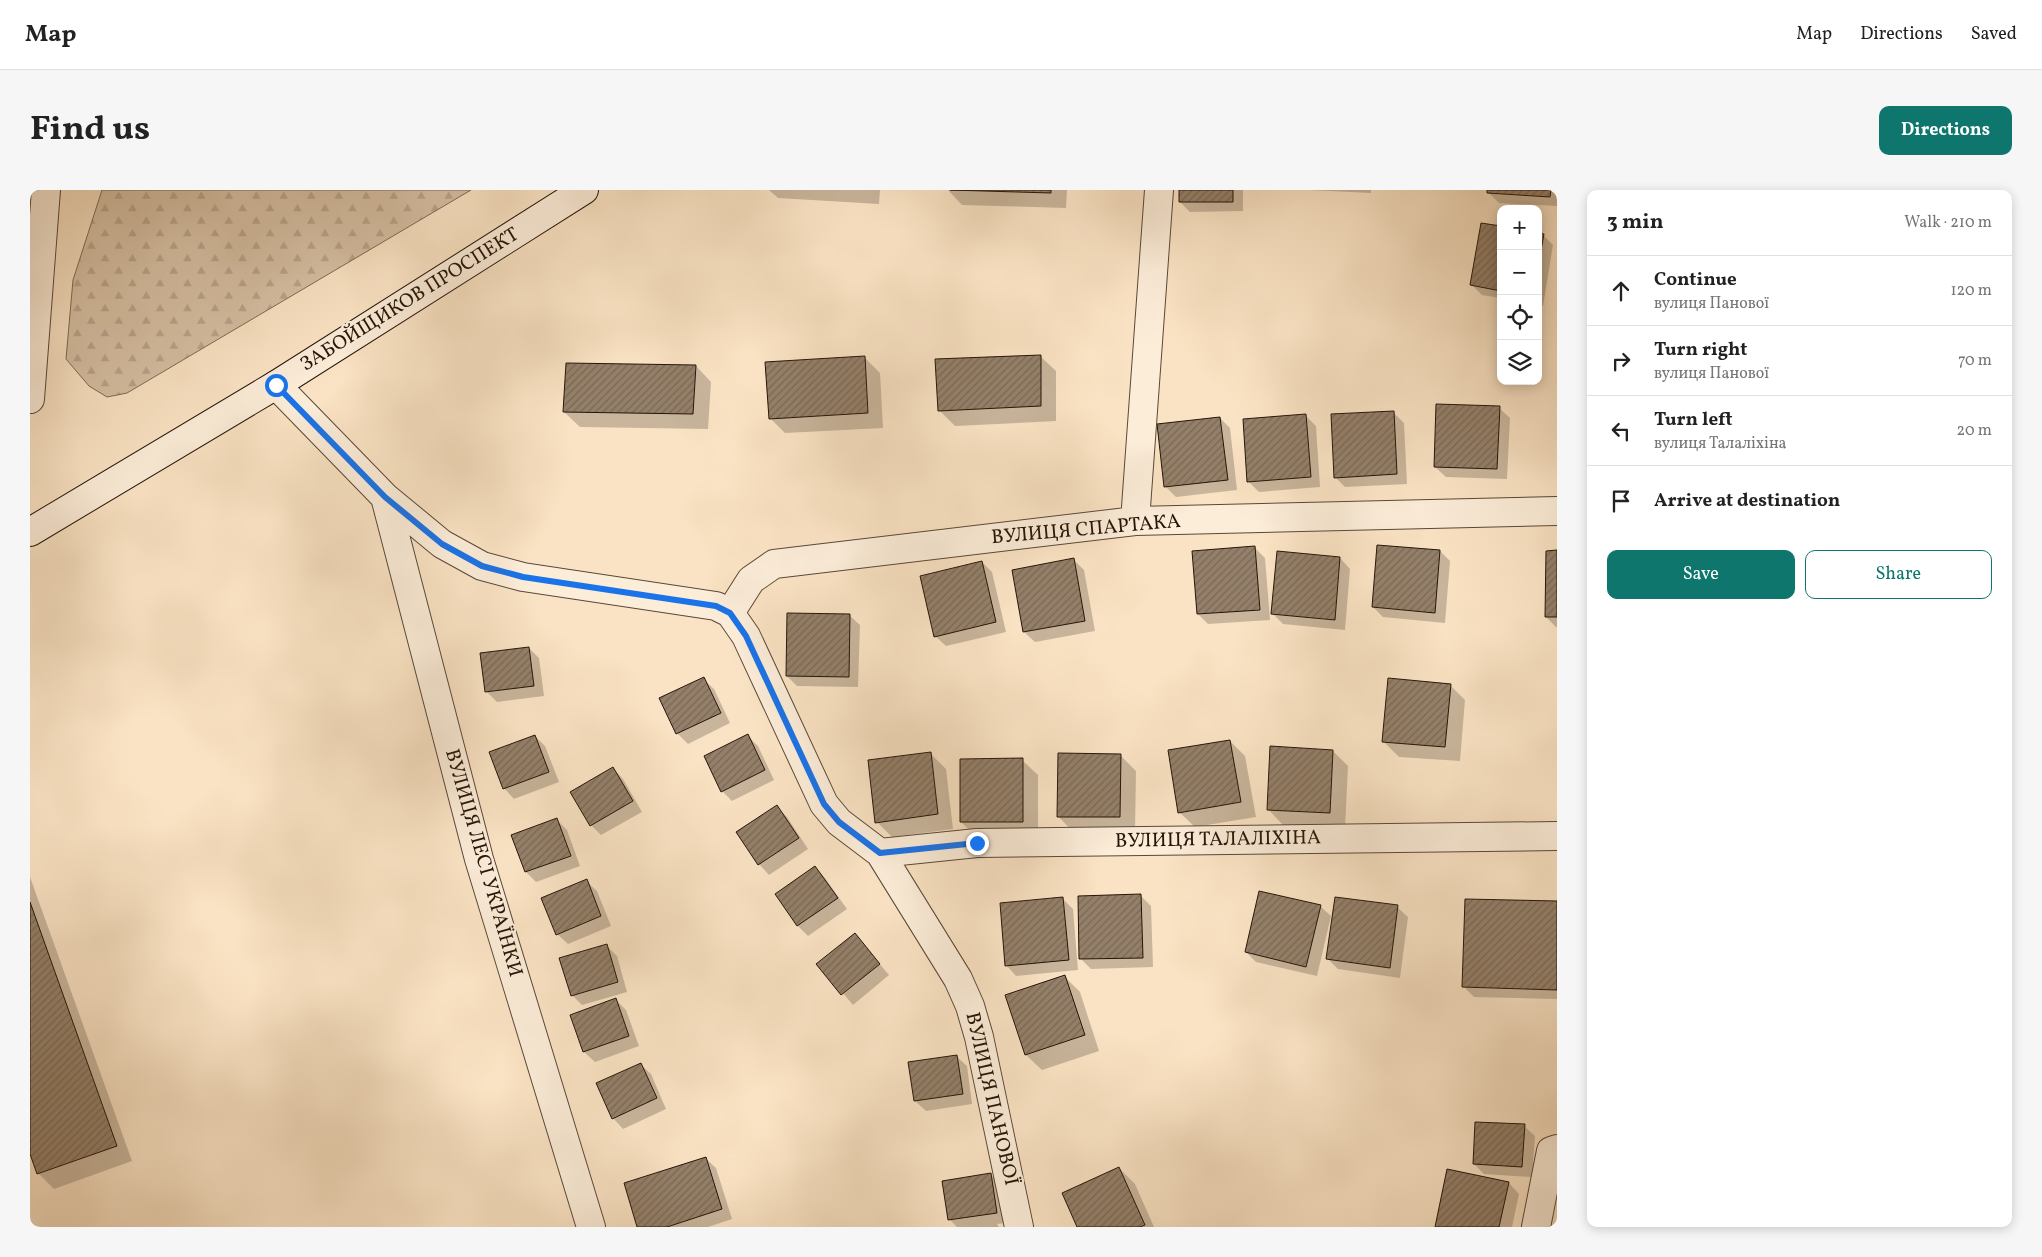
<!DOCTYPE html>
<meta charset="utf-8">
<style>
:root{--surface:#fff;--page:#f6f6f6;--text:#222;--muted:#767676;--line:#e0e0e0;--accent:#0f766e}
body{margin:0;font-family:Vollkorn,serif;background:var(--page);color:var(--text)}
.controls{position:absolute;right:15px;top:15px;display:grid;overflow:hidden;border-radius:10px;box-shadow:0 2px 12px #0003}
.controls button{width:45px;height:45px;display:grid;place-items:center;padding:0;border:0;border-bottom:1px solid var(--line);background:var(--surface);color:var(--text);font:25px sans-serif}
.stop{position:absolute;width:15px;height:15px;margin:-11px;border:4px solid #1a73e8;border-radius:50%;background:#fff}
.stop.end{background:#1a73e8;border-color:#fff;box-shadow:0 1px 5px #0008}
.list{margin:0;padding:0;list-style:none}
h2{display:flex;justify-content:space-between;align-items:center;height:65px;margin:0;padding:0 20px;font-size:21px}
h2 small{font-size:16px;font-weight:400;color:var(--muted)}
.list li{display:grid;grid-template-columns:32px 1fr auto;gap:15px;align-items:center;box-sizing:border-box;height:70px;padding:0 20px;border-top:1px solid var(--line)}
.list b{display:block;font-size:19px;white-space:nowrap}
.list p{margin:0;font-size:16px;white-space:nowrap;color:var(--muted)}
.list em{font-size:16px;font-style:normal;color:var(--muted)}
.actions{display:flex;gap:10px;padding:15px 20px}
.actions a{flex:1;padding:11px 0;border:1px solid var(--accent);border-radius:10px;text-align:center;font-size:18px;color:var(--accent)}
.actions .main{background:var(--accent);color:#fff}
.icon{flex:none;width:28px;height:28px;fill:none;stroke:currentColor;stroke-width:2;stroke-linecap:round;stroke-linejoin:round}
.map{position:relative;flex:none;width:1527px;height:1037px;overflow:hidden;border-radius:10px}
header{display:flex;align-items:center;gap:30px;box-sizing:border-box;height:70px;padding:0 25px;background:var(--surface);border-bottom:1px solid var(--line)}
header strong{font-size:24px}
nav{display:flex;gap:28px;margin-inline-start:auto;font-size:18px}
.intro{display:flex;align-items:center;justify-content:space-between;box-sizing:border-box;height:120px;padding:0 30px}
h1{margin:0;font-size:35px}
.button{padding:12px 22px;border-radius:10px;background:var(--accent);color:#fff;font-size:18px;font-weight:700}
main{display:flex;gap:30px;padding:0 30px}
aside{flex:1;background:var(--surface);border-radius:10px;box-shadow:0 2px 12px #0003}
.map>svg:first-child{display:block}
.forest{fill:url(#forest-firs);stroke:#7e6a56}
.shadow{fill:#0003}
.building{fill:url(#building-hatch);stroke:#251509}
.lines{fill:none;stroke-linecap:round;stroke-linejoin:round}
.minor-casing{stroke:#5a4838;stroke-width:30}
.tertiary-casing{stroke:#5a4838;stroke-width:30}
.secondary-casing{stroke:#251509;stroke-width:30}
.minor{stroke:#fcedd9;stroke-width:28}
.tertiary{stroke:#fcedd9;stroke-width:28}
.secondary{stroke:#fcedd9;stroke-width:28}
.route{stroke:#1a73e8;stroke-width:6}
.labels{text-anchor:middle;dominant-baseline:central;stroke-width:4.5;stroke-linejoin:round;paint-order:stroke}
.street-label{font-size:20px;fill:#251509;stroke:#fcedd9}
</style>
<header>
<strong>Map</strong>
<nav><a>Map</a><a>Directions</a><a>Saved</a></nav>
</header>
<div class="intro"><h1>Find us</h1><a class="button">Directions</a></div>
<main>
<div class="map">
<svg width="1527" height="1037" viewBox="0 0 1527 1037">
<defs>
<pattern id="forest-firs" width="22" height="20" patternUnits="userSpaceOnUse" patternTransform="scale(1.25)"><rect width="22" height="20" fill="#d6c0a4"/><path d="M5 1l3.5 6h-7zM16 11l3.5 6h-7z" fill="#b8a48c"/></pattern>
<pattern id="building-hatch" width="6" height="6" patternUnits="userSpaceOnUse" patternTransform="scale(1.25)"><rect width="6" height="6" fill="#94806a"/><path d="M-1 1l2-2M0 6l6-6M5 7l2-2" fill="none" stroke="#796855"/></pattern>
</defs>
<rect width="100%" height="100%" fill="#fae3c4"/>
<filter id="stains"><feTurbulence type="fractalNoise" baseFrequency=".004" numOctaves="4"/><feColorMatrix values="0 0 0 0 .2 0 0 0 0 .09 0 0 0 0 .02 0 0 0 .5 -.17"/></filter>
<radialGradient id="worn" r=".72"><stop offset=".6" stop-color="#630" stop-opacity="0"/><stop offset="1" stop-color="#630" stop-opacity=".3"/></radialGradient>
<path class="forest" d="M72 0H441L97 203 77 207 59 196 36 169 43 90Z"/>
<path class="shadow" d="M739 0H850L849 14 748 8Z
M918 0H1037L1036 18 932 15Z
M1150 0H1213V21L1160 22 1150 12Z
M1279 0H1341V3Z
M1459 0H1527V16L1469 13 1458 2Z
M1471 38V108L1452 105 1442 95Z
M1508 44 1513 45 1523 55 1513 116 1508 115Z
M1010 166 1026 181V231L925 236 909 220Z
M834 167 850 183 853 238 755 243 740 228Z
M666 176 681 192 678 239 550 237 534 222Z
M1469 218 1480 228 1477 289 1416 287 1405 277Z
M1364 223 1374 233 1377 294 1315 297 1305 287Z
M1276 226 1286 236 1290 297 1229 302 1218 291Z
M1190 228 1200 238 1207 300 1146 307 1135 296Z
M1225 358 1235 368 1240 430 1178 434 1168 424Z
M1410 361 1420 371 1415 433 1353 427 1343 417Z
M1527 361V437H1526L1516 427Z
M1310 368 1320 379 1315 440 1253 434 1243 424Z
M1043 369 1054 380 1065 441 1005 452 994 442Z
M952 372 962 382 976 442 916 456 905 446Z
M819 425 830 435 828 497 767 496 757 486Z
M499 458 509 468 514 506 467 512 456 501Z
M673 489 684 499 700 533 658 554 647 543Z
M1420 495 1435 510 1430 571 1369 567 1353 551Z
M505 546 515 556 529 592 484 609 474 598Z
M718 546 728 556 744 590 702 611 692 601Z
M1200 551 1215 566 1226 627 1165 637 1149 622Z
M1303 561 1318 576 1315 638 1253 635 1238 619Z
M900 563 916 579 923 639 862 647 847 632Z
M1091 566 1106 581 1105 642H1043L1028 626Z
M992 570 1008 585V647H946L931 632Z
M583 578 593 589 612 622 571 645 561 635Z
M747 617 757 627 778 659 739 685 729 674Z
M527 630 537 640 550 676 506 692 496 682Z
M785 677 795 688 817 719 778 746 768 736 746 704Z
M0 687 102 971 24 999 9 984 0 960Z
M556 691 567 701 581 736 538 754 527 744Z
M1111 706 1121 716 1123 777 1061 779 1051 769Z
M1032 708 1043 719 1048 780 986 786 976 775Z
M1527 712V809L1444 807 1434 797Z
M1290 716 1301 726 1287 786 1226 772 1216 762Z
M1367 717 1378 727 1370 788 1308 779 1298 769Z
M825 745 859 785 823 815 788 774Z
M576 755 587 766 597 802 552 815 542 805Z
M1035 787 1050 802 1069 861 1012 880 996 865 977 806Z
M586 810 596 820 609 856 565 872 554 862 541 826Z
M926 866 937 876 942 914 896 921 885 911Z
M610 874 621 884 636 919 593 939 583 928Z
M1494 936 1505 946 1502 987 1454 984 1444 974Z
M675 968 686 978 702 1029 678 1037H609Z
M1089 978 1105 994 1124 1037H1049Z
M960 984 971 995 976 1033 967 1034 969 1037H927L919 1029Z
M1479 993 1489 1004 1482 1037H1406Z"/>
<path class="building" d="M920 0H1021V3Z
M1149 0H1203V12H1149Z
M1457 0H1521L1520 7 1457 3Z
M1451 33 1471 36V101L1440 95Z
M1508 43 1514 44 1508 76Z
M1011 165V216L908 221 905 169Z
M835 166 838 223 739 229 735 172Z
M536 173 666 175 663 224 533 222Z
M1406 214 1470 216 1467 279 1404 277Z
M1364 221 1367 284 1304 288 1301 224Z
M1276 224 1281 287 1217 292 1213 229Z
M1190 227 1198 290 1134 297 1127 234Z
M1347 355 1410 360 1405 423 1342 417Z
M1225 356 1230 420 1167 424 1162 361Z
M1527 360V427H1515L1516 361Z
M1247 361 1310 367 1305 430 1241 424Z
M1044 368 1055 431 993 442 982 380Z
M952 371 966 432 904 447 890 386Z
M757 423 820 424 819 487 756 486Z
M499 457 504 496 455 502 450 463Z
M674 487 691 523 646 544 629 508Z
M1358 488 1421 494 1415 557 1352 552Z
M718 544 735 580 691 602 674 566Z
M505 545 519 582 473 599 459 562Z
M1200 550 1211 612 1148 623 1138 560Z
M1240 556 1303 560 1300 623 1237 620Z
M901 562 908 624 845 633 838 570Z
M1028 563 1091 564 1090 627H1027Z
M993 568V632H930V569Z
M583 577 603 611 560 636 540 602Z
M747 615 769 648 728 675 706 642Z
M527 628 541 666 495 682 481 645Z
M785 676 808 708 767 736 745 704Z
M557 689 571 726 526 745 511 708Z
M1229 701 1291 715 1276 777 1215 762Z
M1111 704 1113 768 1049 769 1048 706Z
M1033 707 1039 770 975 776 970 713Z
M1305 707 1368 715 1360 778 1296 769Z
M1435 709 1527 711V800L1432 797Z
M0 712 87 956 7 984 0 964Z
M825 743 850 774 811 805 786 774Z
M577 754 588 792 541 806 529 768Z
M1035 785 1055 845 995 865 975 805Z
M586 808 599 846 553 862 540 825Z
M927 865 933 904 884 911 878 872Z
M611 873 627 908 582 929 566 893Z
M1445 932 1495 934 1492 977 1443 974Z
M676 967 692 1019 637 1037H607L594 993Z
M1089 977 1115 1035 1110 1037H1047L1032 1003Z
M1417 979 1479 992 1469 1037H1405Z
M961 983 967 1023 918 1030 912 991Z"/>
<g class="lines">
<g class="minor-casing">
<path id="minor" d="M246 195 355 307 412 354 452 376 493 387 686 416 700 423 716 446 794 614 809 632 850 663 928 789 940 816 949 847 989 1037
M355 307 449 669 561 1037
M1105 331 1129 0
M700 423 721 390 744 374 1105 331 1527 321
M850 663 947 653 1527 646
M1506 1037 1521 961 1527 959"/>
</g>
<g class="tertiary-casing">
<path id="tertiary" d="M0 209 16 0"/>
</g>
<g class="secondary-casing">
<path id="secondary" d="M0 342 246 195 554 0"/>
</g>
<use href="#minor" class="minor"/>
<use href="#tertiary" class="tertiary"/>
<use href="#secondary" class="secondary"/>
</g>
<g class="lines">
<path class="route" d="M246 195 355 307 412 354 452 376 493 387 686 416 700 423 716 446 794 614 809 632 850 663 947 653"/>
</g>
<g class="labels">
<g class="street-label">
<text transform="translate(380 110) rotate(-32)">ЗАБОЙЩИКОВ ПРОСПЕКТ</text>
<text transform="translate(1056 340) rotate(-5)">ВУЛИЦЯ СПАРТАКА</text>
<text transform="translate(1188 650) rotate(-1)">ВУЛИЦЯ ТАЛАЛІХІНА</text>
<text transform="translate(453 673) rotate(74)">ВУЛИЦЯ ЛЕСІ УКРАЇНКИ</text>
<text transform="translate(961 909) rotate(77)">ВУЛИЦЯ ПАНОВОЇ</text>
</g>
</g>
<rect width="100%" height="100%" filter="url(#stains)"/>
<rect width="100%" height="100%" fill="url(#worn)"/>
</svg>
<div class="controls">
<button>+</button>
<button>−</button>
<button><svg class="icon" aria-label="locate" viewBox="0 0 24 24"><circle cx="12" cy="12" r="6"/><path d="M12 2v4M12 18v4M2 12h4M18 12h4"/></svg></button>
<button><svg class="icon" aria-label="layers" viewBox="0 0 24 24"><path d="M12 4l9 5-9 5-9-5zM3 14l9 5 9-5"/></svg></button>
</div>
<div class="stop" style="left:246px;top:195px"></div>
<div class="stop end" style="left:947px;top:653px"></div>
</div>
<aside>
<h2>3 min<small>Walk · 210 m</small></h2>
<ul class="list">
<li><svg class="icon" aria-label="ahead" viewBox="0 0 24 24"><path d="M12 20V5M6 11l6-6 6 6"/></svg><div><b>Continue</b><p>вулиця Панової</p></div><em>120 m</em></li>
<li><svg class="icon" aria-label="right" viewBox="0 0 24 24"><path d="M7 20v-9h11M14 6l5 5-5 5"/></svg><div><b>Turn right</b><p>вулиця Панової</p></div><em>70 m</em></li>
<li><svg class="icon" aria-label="left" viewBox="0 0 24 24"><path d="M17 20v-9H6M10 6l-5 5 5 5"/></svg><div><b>Turn left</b><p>вулиця Талаліхіна</p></div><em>20 m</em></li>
<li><svg class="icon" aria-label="arrive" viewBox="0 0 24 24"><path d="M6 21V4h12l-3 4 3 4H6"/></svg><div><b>Arrive at destination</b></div></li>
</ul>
<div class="actions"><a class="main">Save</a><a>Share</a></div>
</aside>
</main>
